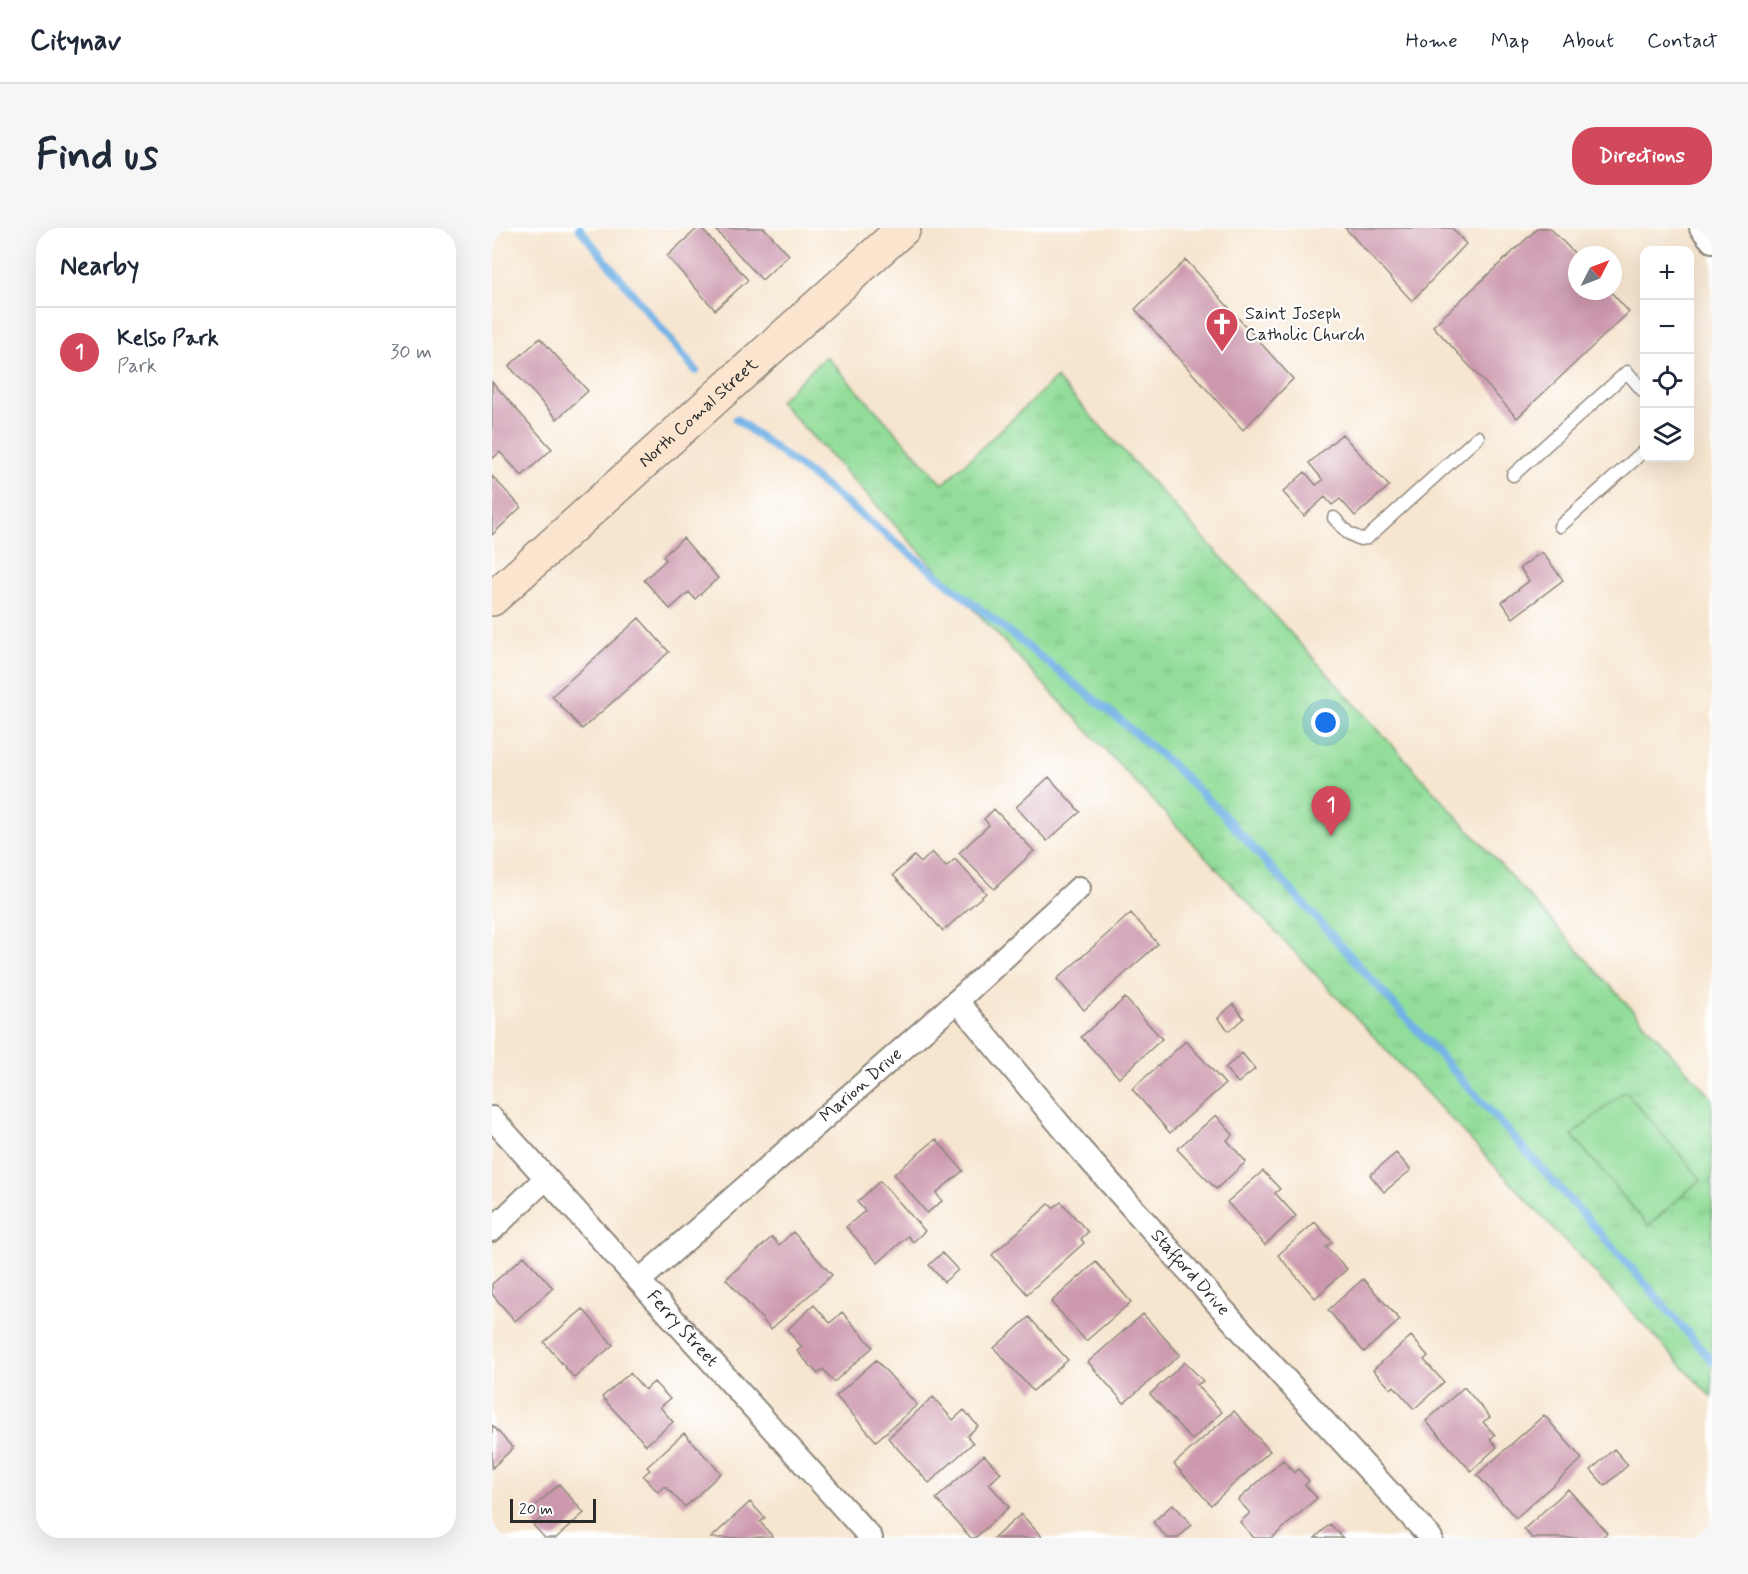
<!DOCTYPE html>
<meta charset="utf-8">
<style>
:root{--surface:#fff;--page:#f6f6f7;--text:#1f2937;--muted:#747a83;--line:#e0e1e3;--accent:#d1495b}
body{margin:0;font-family:Mynerve,sans-serif;background:var(--page);color:var(--text)}
.controls{position:absolute;right:18px;top:18px;display:grid;overflow:hidden;border-radius:12px;box-shadow:0 6px 24px #0002}
.controls button{width:54px;height:54px;display:grid;place-items:center;padding:0;border:0;border-bottom:2px solid var(--line);background:var(--surface);color:var(--text);font:30px sans-serif}
.compass{position:absolute;left:1076px;top:18px;width:54px;height:54px;border-radius:50%;background:var(--surface);box-shadow:0 6px 24px #0002;rotate:48deg}
.scale{position:absolute;left:18px;bottom:15px;width:86px;box-sizing:border-box;padding-left:6px;border:3px solid #2b2b2b;border-top:0;font-size:16px;line-height:21px;white-space:nowrap;color:#2b2b2b;-webkit-text-stroke:4px #fff;paint-order:stroke}
.you{position:absolute;left:834px;top:495px;width:21px;height:21px;margin:-15px;border:4px solid #fff;border-radius:50%;background:#1a73e8;box-shadow:0 0 0 9px #1a73e833}
.badge{display:grid;place-items:center;width:39px;height:39px;border-radius:50%;background:var(--accent);color:#fff;font-size:20px;font-weight:700}
.pin{position:absolute;translate:-50% -50px;filter:drop-shadow(0 2px 3px #0008)}
.pin::after{content:'';position:absolute;top:32px;width:21px;height:18px;background:inherit;clip-path:polygon(0 0,100% 0,50% 100%)}
.list{margin:0;padding:0;list-style:none}
h2{display:flex;justify-content:space-between;align-items:center;height:78px;margin:0;padding:0 24px;font-size:26px}
h2 small{font-size:20px;font-weight:400;color:var(--muted)}
.list li{display:grid;grid-template-columns:39px 1fr auto;gap:18px;align-items:center;box-sizing:border-box;height:90px;padding:0 24px;border-top:2px solid var(--line)}
.list b{display:block;font-size:22px;white-space:nowrap}
.list p{margin:0;font-size:20px;white-space:nowrap;color:var(--muted)}
.list em{font-size:20px;font-style:normal;color:var(--muted)}
.icon{flex:none;width:33px;height:33px;fill:none;stroke:currentColor;stroke-width:2;stroke-linecap:round;stroke-linejoin:round}
.map{position:relative;flex:none;width:1220px;height:1310px;overflow:hidden;border-radius:24px}
header{display:flex;align-items:center;gap:36px;box-sizing:border-box;height:84px;padding:0 30px;background:var(--surface);border-bottom:2px solid var(--line)}
header strong{font-size:28px}
nav{display:flex;gap:33px;margin-inline-start:auto;font-size:21px}
.intro{display:flex;align-items:center;justify-content:space-between;box-sizing:border-box;height:144px;padding:0 36px}
h1{margin:0;font-size:42px}
.button{padding:15px 27px;border-radius:24px;background:var(--accent);color:#fff;font-size:21px;font-weight:700}
main{display:flex;gap:36px;padding:0 36px}
aside{flex:1;background:var(--surface);border-radius:24px;box-shadow:0 6px 24px #0002}
.map>svg:first-child{display:block}
.park{fill:url(#park-tufts);stroke:#5e8462;stroke-width:1.5}
.pitch{fill:#92dd99;stroke:#5e8462;stroke-width:1.5}
.lines{fill:none;stroke-linecap:round;stroke-linejoin:round}
.stream{stroke:#72b2e6;stroke-width:8}
.building{fill:#cc98ad}
.lane-casing{stroke:#90887d;stroke-width:15}
.street-casing{stroke:#90887d;stroke-width:26}
.secondary-casing{stroke:#90887d;stroke-width:36}
.lane{stroke:#fff;stroke-width:12}
.street{stroke:#fff;stroke-width:22}
.secondary{stroke:#fbe5cf;stroke-width:33}
.labels{text-anchor:middle;dominant-baseline:central;stroke-width:4.5;stroke-linejoin:round;paint-order:stroke}
.poi-label{font-size:18px;fill:#2b2b2b;stroke:#fff;text-anchor:start}
.street-label{font-size:18px;fill:#2b2b2b;stroke:#fff}
</style>
<header>
<strong>Citynav</strong>
<nav><a>Home</a><a>Map</a><a>About</a><a>Contact</a></nav>
</header>
<div class="intro"><h1>Find us</h1><a class="button">Directions</a></div>
<main>
<aside>
<h2>Nearby<small></small></h2>
<ul class="list">
<li><span class="badge">1</span><div><b>Kelso Park</b><p>Park</p></div><em>30 m</em></li>
</ul>
</aside>
<div class="map">
<svg width="1220" height="1310" viewBox="0 0 1220 1310">
<defs>
<pattern id="park-tufts" width="24" height="20" patternUnits="userSpaceOnUse" patternTransform="scale(1.5)"><rect width="24" height="20" fill="#92dd99"/><path d="M3 7l-1-3M5 7V3M7 7l1-3M15 17l-1-3M17 17v-4M19 17l1-3" fill="none" stroke="#7ebe84"/></pattern>
</defs>
<rect width="100%" height="100%" fill="#fff"/>
<filter id="ink" filterUnits="userSpaceOnUse"><feTurbulence type="fractalNoise" baseFrequency=".0167" numOctaves="2"/><feDisplacementMap in="SourceGraphic" scale="12" xChannelSelector="R" yChannelSelector="G"/><feConvolveMatrix kernelMatrix="1 2 1 2 8 2 1 2 1" color-interpolation-filters="sRGB"/></filter>
<filter id="wash" filterUnits="userSpaceOnUse"><feTurbulence type="fractalNoise" baseFrequency=".008" numOctaves="4" result="noise"/><feDisplacementMap in="SourceGraphic" scale="24" xChannelSelector="R" yChannelSelector="G"/><feGaussianBlur stdDeviation="1.35" result="paint"/><feColorMatrix in="noise" values="0 0 0 0 0 0 0 0 0 0 0 0 0 0 0 0 0 1.4 0 .05"/><feComposite in="paint" operator="in"/></filter>
<g filter="url(#wash)">
<rect width="100%" height="100%" fill="#f6e5cf"/>
<path class="park" d="M334 128 451 256 564 150 746 347 1220 870V1170L287 173Z"/>
<path class="pitch" d="M1133 863 1209 951 1156 998 1080 907Z"/>
<g class="lines">
<path class="stream" d="M87 0 204 143
M244 191 320 248 627 491 677 534 727 582 1141 1042 1220 1133"/>
</g>
<g id="blocks">
<path class="building" d="M206 0H209L256 52 223 82 175 28Z
M222 0H272L297 27 270 52Z
M853 0H960L974 16 920 73Z
M1046 0H1058L1085 28V63H1118L1137 84 1025 190 941 98Z
M694 32 801 151 751 202 643 81Z
M48 110 96 163 65 191 17 138Z
M0 154 60 221 30 248 8 224 0 231Z
M850 206 897 258 863 288 848 271 840 277 833 269 812 288 791 264 813 244 824 257 831 252 817 235Z
M0 248 29 279 0 307Z
M191 310 226 350 203 371 197 364 178 381 152 352 174 332 171 328Z
M1050 324 1071 352 1021 390 1010 374 1037 353 1028 340Z
M147 390 177 424 90 501 60 468Z
M557 549 588 584 555 613 524 579Z
M502 581 542 623 502 661 467 625 497 597 492 591Z
M440 624 454 639 463 631 494 665 451 703 401 647 422 628 429 635Z
M639 685 666 716 592 782 565 751Z
M633 770 670 811 627 850 589 809Z
M741 776 752 790 737 803 726 790Z
M694 813 733 856 678 905 640 861Z
M750 825 763 841 746 855 733 840Z
M724 887 741 907 735 912 754 934 724 961 685 921Z
M444 911 471 943 444 965 450 973 435 985 402 946Z
M904 925 919 942 892 964 878 947Z
M771 943 788 961 783 965 804 988 773 1017 735 974Z
M388 953 433 1003 421 1014 416 1008 386 1035 354 999 373 983 365 974Z
M569 974 596 1004 589 1011 592 1015 535 1066 500 1027 557 976 561 980Z
M823 994 840 1014 834 1019 855 1041 823 1070 786 1027Z
M301 1004 340 1047 279 1101 234 1051 280 1009 287 1017Z
M450 1025 466 1042 452 1054 437 1037Z
M32 1028 61 1060 23 1093 0 1066V1056Z
M604 1034 639 1074 594 1113 559 1074Z
M871 1051 908 1092 872 1124 836 1082Z
M322 1077 338 1095 350 1084 381 1119 342 1154 331 1141 326 1146 305 1123 310 1119 295 1102Z
M91 1081 121 1117 82 1150 52 1114Z
M651 1086 688 1127 632 1175 596 1134Z
M537 1089 576 1132 541 1163 502 1120Z
M919 1108 936 1128 932 1132 952 1154 922 1181 902 1158 899 1161 881 1142Z
M384 1132 425 1177 384 1213 344 1168Z
M693 1134 711 1153 705 1157 730 1184 700 1212 658 1166Z
M138 1145 153 1162 162 1154 178 1171 168 1179 181 1194 154 1217 110 1169Z
M972 1159 998 1189 991 1194 1003 1207 998 1211 1005 1219 979 1243 934 1193Z
M441 1169 461 1192 472 1182 486 1198 475 1208 481 1215 437 1255 396 1210Z
M742 1183 778 1223 719 1277 682 1236Z
M1052 1187 1090 1231 1024 1290 985 1247Z
M0 1197 21 1220 0 1240Z
M192 1205 229 1245 193 1279 173 1258 166 1264 151 1248 158 1242 155 1239Z
M1122 1221 1136 1237 1113 1258 1099 1242Z
M492 1227 509 1245 497 1256 517 1279 483 1310H479L444 1271Z
M791 1232 802 1245 806 1241 817 1253 813 1257 825 1270 780 1310H762L748 1294 758 1285 746 1272Z
M67 1256 92 1285 64 1310H53L41 1297 51 1289 42 1279Z
M1076 1261 1115 1305 1109 1310H1040L1032 1301Z
M258 1274 273 1290 268 1294 281 1309 219 1310Z
M681 1276 700 1297 686 1310H675L661 1294Z
M529 1286 551 1310H502Z
M838 1296 851 1310H823Z"/>
</g>
</g>
<g filter="url(#ink)">
<use href="#blocks" fill-opacity="0" stroke="#90887d" stroke-width="1.5"/>
<g class="lines">
<g class="lane-casing">
<path id="lane" d="M1021 247 1135 144 1152 164
M842 290 856 305 868 311 875 310 986 209
M1068 298 1152 223"/>
</g>
<g class="street-casing">
<g id="street">
<path d="M1209 0 1220 13"/>
<path id="s1" d="M465 773 589 922 773 1129 939 1310"/>
<path id="s2" d="M0 890 379 1310"/>
<path d="M0 1002 54 950"/>
<path id="s3" d="M147 1053 465 773 587 660"/>
</g>
</g>
<g class="secondary-casing">
<g id="secondary">
<path id="s4" d="M0 371 412 0"/>
</g>
</g>
<use href="#lane" class="lane"/>
<use href="#street" class="street"/>
<use href="#secondary" class="secondary"/>
</g>
</g>
<defs>
<g id="church-pin" transform="scale(1.725)"><path d="M0 17L-7.5 6A9.5 9.5 0 1 1 7.5 6Z" fill="#d1495b" stroke="#fff"/><path d="M-1.2-6h2.4v3.5h3.3v2.4h-3.3V6h-2.4V-.1h-3.3v-2.4h3.3Z" fill="#fff"/></g>
</defs>
<g fill-rule="evenodd">
<use href="#church-pin" x="730" y="96"/>
</g>
<g class="labels">
<g class="poi-label">
<text x="753" y="86">Saint Joseph<tspan x="753" dy="21">Catholic Church</tspan></text>
</g>
<g class="street-label">
<text stroke="none"><textPath href="#s4" startOffset="278">North Comal Street</textPath></text>
<text stroke="none"><textPath href="#s3" startOffset="296">Marion Drive</textPath></text>
<text stroke="none"><textPath href="#s1" startOffset="358">Stafford Drive</textPath></text>
<text stroke="none"><textPath href="#s2" startOffset="284">Ferry Street</textPath></text>
</g>
</g>
</svg>
<div class="controls">
<button>+</button>
<button>−</button>
<button><svg class="icon" aria-label="locate" viewBox="0 0 24 24"><circle cx="12" cy="12" r="6"/><path d="M12 2v4M12 18v4M2 12h4M18 12h4"/></svg></button>
<button><svg class="icon" aria-label="layers" viewBox="0 0 24 24"><path d="M12 4l9 5-9 5-9-5zM3 14l9 5 9-5"/></svg></button>
</div>
<svg class="compass" viewBox="-18 -18 36 36"><path d="M0-13l5 13h-10z" fill="#e53935"/><path d="M0 13l5-13h-10z" fill="#747a83"/></svg>
<div class="scale">20 m</div>
<div class="you"></div>
<div class="pin badge" style="left:839px;top:608px">1</div>
</div>
</main>
